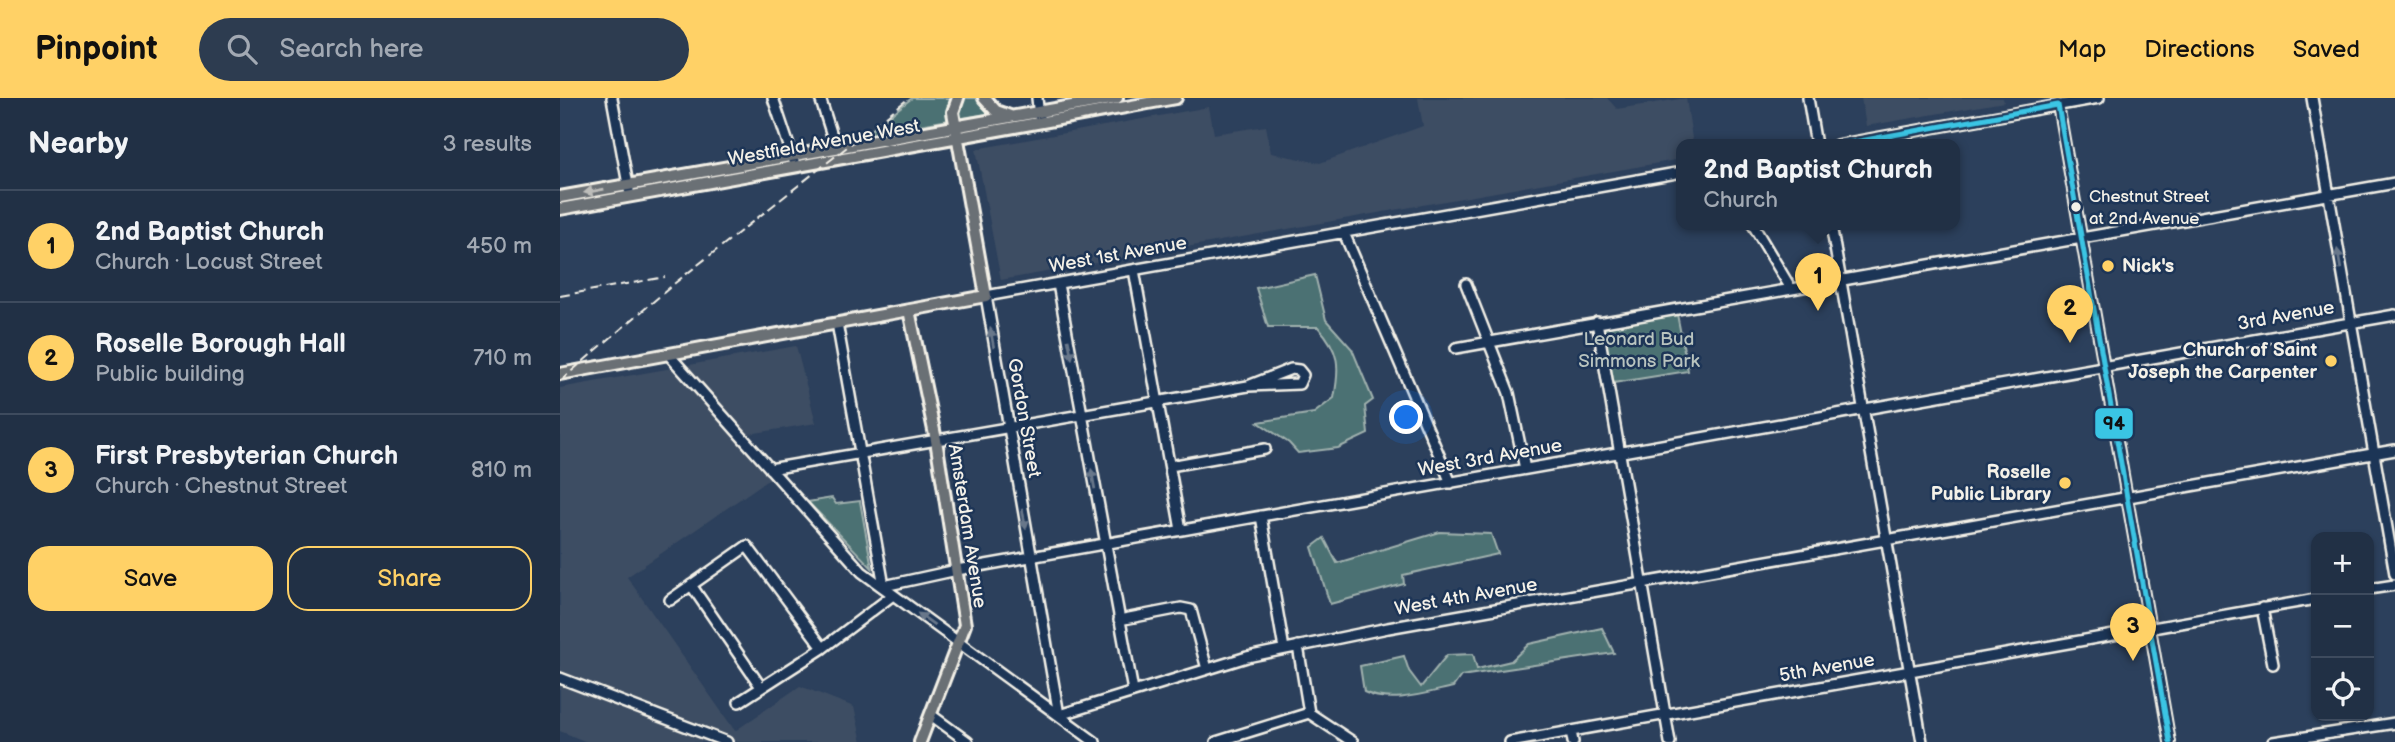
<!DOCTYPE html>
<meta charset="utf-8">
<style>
:root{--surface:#213045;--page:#2d3c50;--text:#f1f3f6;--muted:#a2a9b3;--line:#3e4b5e;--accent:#ffd166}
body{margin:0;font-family:"Balsamiq Sans",sans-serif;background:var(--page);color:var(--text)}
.controls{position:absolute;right:21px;bottom:21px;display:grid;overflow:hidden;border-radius:14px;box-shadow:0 2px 5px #0004}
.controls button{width:63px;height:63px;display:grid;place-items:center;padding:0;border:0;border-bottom:2px solid var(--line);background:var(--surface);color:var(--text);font:35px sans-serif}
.you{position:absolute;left:847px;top:320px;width:24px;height:24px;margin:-18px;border:5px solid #fff;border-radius:50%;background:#1a73e8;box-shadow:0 0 0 10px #1a73e833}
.badge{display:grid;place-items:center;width:46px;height:46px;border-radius:50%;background:var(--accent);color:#111;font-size:23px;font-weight:700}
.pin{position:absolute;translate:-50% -58px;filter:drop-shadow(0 2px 4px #0008)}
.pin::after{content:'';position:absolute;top:37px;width:24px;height:21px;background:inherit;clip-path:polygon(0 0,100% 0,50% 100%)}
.popup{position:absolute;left:1116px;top:41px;width:284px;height:91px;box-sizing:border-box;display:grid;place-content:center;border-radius:14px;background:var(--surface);filter:drop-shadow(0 2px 5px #0005);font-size:23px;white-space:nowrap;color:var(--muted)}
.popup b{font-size:26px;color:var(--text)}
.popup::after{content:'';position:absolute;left:50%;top:100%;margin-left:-14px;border:14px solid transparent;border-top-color:var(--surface)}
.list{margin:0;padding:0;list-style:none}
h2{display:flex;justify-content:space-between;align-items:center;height:91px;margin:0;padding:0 28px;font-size:30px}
h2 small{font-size:23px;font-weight:400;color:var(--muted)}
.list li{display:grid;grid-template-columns:46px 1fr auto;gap:21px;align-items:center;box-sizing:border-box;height:112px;padding:0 28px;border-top:2px solid var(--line)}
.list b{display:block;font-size:26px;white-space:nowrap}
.list p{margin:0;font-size:23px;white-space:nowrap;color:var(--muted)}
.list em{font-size:23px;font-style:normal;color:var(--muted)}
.actions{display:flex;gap:14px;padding:21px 28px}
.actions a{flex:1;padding:16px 0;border:2px solid var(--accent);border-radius:21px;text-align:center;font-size:24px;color:var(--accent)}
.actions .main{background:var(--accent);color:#111}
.icon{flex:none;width:38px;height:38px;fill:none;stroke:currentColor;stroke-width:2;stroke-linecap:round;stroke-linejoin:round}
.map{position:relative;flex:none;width:1835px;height:644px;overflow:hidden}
header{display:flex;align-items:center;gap:42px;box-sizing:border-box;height:98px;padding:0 35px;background:var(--accent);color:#111}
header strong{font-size:33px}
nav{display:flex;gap:38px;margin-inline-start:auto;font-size:24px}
.search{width:490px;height:63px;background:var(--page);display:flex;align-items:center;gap:18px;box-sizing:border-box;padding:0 24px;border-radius:38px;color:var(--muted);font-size:26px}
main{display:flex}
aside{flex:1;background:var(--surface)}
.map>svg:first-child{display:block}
.built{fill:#3e4d63}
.green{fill:#4c7173;stroke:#a0b1ae;stroke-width:2}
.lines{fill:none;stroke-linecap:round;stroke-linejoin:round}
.minor-casing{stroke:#f4f1e8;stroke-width:14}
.major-casing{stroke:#f4f1e8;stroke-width:16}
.minor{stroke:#1d3557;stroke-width:9}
.major{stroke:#6b6f75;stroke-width:10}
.rail{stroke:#f4f1e8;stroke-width:2;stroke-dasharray:10 5;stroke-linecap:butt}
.bus-1-casing{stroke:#1d3557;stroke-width:10}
.bus-1{stroke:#3ac5e4;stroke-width:5}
.oneway{fill:#bdbdba}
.oneway2{fill:#68778a}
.bus-dot{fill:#f4f1e8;stroke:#1d3557;stroke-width:2.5}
.poi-dot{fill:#ffd166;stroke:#1d3557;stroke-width:2.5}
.labels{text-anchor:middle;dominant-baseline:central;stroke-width:5;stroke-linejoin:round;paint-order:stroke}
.bus-label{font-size:17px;fill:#f4f1e8;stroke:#1d3557;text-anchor:start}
.street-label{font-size:19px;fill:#f4f1e8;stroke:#1d3557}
.poi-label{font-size:19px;font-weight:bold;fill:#f4f1e8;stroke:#1d3557;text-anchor:end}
.park-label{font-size:19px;fill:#b9c4bf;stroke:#1d3557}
.line-badge{stroke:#1d3557;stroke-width:2.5}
.pale-badge-label{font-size:19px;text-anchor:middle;font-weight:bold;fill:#111}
</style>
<header>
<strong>Pinpoint</strong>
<div class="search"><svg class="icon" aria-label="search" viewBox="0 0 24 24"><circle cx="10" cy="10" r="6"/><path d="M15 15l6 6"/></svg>Search here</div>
<nav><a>Map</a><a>Directions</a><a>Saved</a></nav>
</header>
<main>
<aside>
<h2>Nearby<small>3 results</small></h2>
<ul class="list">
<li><span class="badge">1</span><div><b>2nd Baptist Church</b><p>Church · Locust Street</p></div><em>450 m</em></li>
<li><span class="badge">2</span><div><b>Roselle Borough Hall</b><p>Public building</p></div><em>710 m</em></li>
<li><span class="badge">3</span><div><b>First Presbyterian Church</b><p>Church · Chestnut Street</p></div><em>810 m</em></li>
</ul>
<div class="actions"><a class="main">Save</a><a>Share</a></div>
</aside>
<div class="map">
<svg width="1835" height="644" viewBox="0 0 1835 644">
<rect width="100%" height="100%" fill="#2c405c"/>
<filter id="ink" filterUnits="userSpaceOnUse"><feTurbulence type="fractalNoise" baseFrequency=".0143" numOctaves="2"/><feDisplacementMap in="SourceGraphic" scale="14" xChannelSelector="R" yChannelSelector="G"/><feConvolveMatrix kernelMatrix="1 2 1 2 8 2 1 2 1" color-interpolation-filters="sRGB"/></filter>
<g filter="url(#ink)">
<path class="built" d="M858 0H1047L1057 11 1126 0 1133 47H1122L1121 61 441 182 416 51 649 9 654 36 706 28 711 55 760 65 863 28Z
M1301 0H1443L1444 4 1306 28Z
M236 248 256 325 183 337 215 377 67 479 175 633 240 588 294 609 302 644H27L0 633V290Z"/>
<path class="green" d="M352 0H392L388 8 389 22 313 35 310 33Z
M406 0H417L432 15 397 21 400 3Z
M755 177 766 222 792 251 813 302 805 308 808 336 778 350 738 355 729 345 698 324 754 315 774 300C780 269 780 253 758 229H708L696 190Z
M1117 216 1128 273 1053 285 1043 230Z
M272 400 276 406 300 403 312 470 248 404Z
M880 434 931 436 938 456 843 477 844 486 770 506 752 449 764 440 777 465Z
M1042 530 1054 555 901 578 893 589C866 595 830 607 804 594L800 568 844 558 849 573 861 589 887 557 913 556 917 571 951 563 969 546Z"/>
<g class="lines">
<g class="minor-casing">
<path id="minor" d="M52 0 69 92
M213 0 234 63
M260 0 276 50
M477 0 479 19
M1248 0 1256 47
M1752 0 1835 476
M1498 7 1610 644
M1277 47 1539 0
M1122 74 426 198 499 617 687 559 828 530 1835 352
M1193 127 1230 189
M1271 127 1362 644
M784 135 891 385
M574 172 621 432
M498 186 573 593
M906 186 949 295 965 371
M1037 224 1110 644
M277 225 324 488 397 472 1835 217
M896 250 1835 85
M109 257 302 474 535 644
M610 368 705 351
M210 371 688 288 739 286 743 277 739 272 731 271 688 288
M701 418 724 551
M131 487 201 589
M1809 491 1835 487
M110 502 187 448 263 550
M1702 510 1713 566
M559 522 621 510 631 512 647 571
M738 548 749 615
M0 580 167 644
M179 604 263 550 333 497
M371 617 408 644
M1011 633 1013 644
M656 644 749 615 793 644
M950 644 1756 501
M1713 644 1835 625"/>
</g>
<g class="major-casing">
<path id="major" d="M424 0 436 13 450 18
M0 99 557 0
M0 111 616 0
M349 212 376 342 405 527 360 644
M0 276 426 198 393 14 398 0"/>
</g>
<use href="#minor" class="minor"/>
<use href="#major" class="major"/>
<path class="rail" d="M0 198 105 179
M0 283 115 185 349 0"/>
<g class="bus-1-casing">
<path id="bus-1" d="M1498 7 1610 644
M1278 47 1498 7"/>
</g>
<use href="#bus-1" class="bus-1"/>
</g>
<defs><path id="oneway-solid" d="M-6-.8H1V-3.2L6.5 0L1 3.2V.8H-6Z" transform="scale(1.75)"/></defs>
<use class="oneway" href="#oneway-solid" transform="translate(34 93) rotate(170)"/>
<g class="oneway2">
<use href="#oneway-solid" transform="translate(1779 161) rotate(-100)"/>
<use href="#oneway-solid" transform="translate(432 240) rotate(-100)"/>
<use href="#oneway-solid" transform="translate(510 251) rotate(79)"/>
<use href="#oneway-solid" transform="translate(533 381) rotate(-100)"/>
<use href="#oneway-solid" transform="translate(464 421) rotate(80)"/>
<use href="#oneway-solid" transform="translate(366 521) rotate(-145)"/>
</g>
</g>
<circle class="bus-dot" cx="1516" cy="109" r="6"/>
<g class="poi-dot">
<circle cx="1548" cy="168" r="7"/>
<circle cx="1771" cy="263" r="7"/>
<circle cx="1505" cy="385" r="7"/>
</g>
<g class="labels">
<g class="bus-label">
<text x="1529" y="99">Chestnut Street<tspan x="1529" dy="22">at 2nd Avenue</tspan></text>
</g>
<g class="street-label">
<text transform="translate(264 45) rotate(-10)">Westfield Avenue West</text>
<text transform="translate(558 157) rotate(-10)">West 1st Avenue</text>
<text transform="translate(1726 218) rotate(-10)">3rd Avenue</text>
<text transform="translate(464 320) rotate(80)">Gordon Street</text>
<text transform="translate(930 360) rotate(-10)">West 3rd Avenue</text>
<text transform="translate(407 428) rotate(81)">Amsterdam Avenue</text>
<text transform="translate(906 499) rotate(-10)">West 4th Avenue</text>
<text transform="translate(1267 570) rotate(-10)">5th Avenue</text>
</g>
<g class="poi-label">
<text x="1562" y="168" text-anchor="start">Nick's</text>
<text x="1757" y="252">Church of Saint<tspan x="1757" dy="22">Joseph the Carpenter</tspan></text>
<text x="1491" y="374">Roselle<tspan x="1491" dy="22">Public Library</tspan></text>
</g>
<g class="park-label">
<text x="1079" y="241">Leonard Bud<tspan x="1079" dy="22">Simmons Park</tspan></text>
</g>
</g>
<rect class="line-badge" x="1534" y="309" width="40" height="33" rx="7" fill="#3ac5e4"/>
<g class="pale-badge-label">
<text x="1554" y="332">94</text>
</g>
</svg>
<div class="controls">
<button>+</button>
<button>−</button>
<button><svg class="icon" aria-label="locate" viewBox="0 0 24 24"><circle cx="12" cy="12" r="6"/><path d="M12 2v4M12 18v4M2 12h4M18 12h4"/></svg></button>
</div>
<div class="you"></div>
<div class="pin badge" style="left:1258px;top:213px">1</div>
<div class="popup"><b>2nd Baptist Church</b>Church</div>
<div class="pin badge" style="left:1510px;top:245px">2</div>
<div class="pin badge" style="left:1573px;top:563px">3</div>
</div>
</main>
